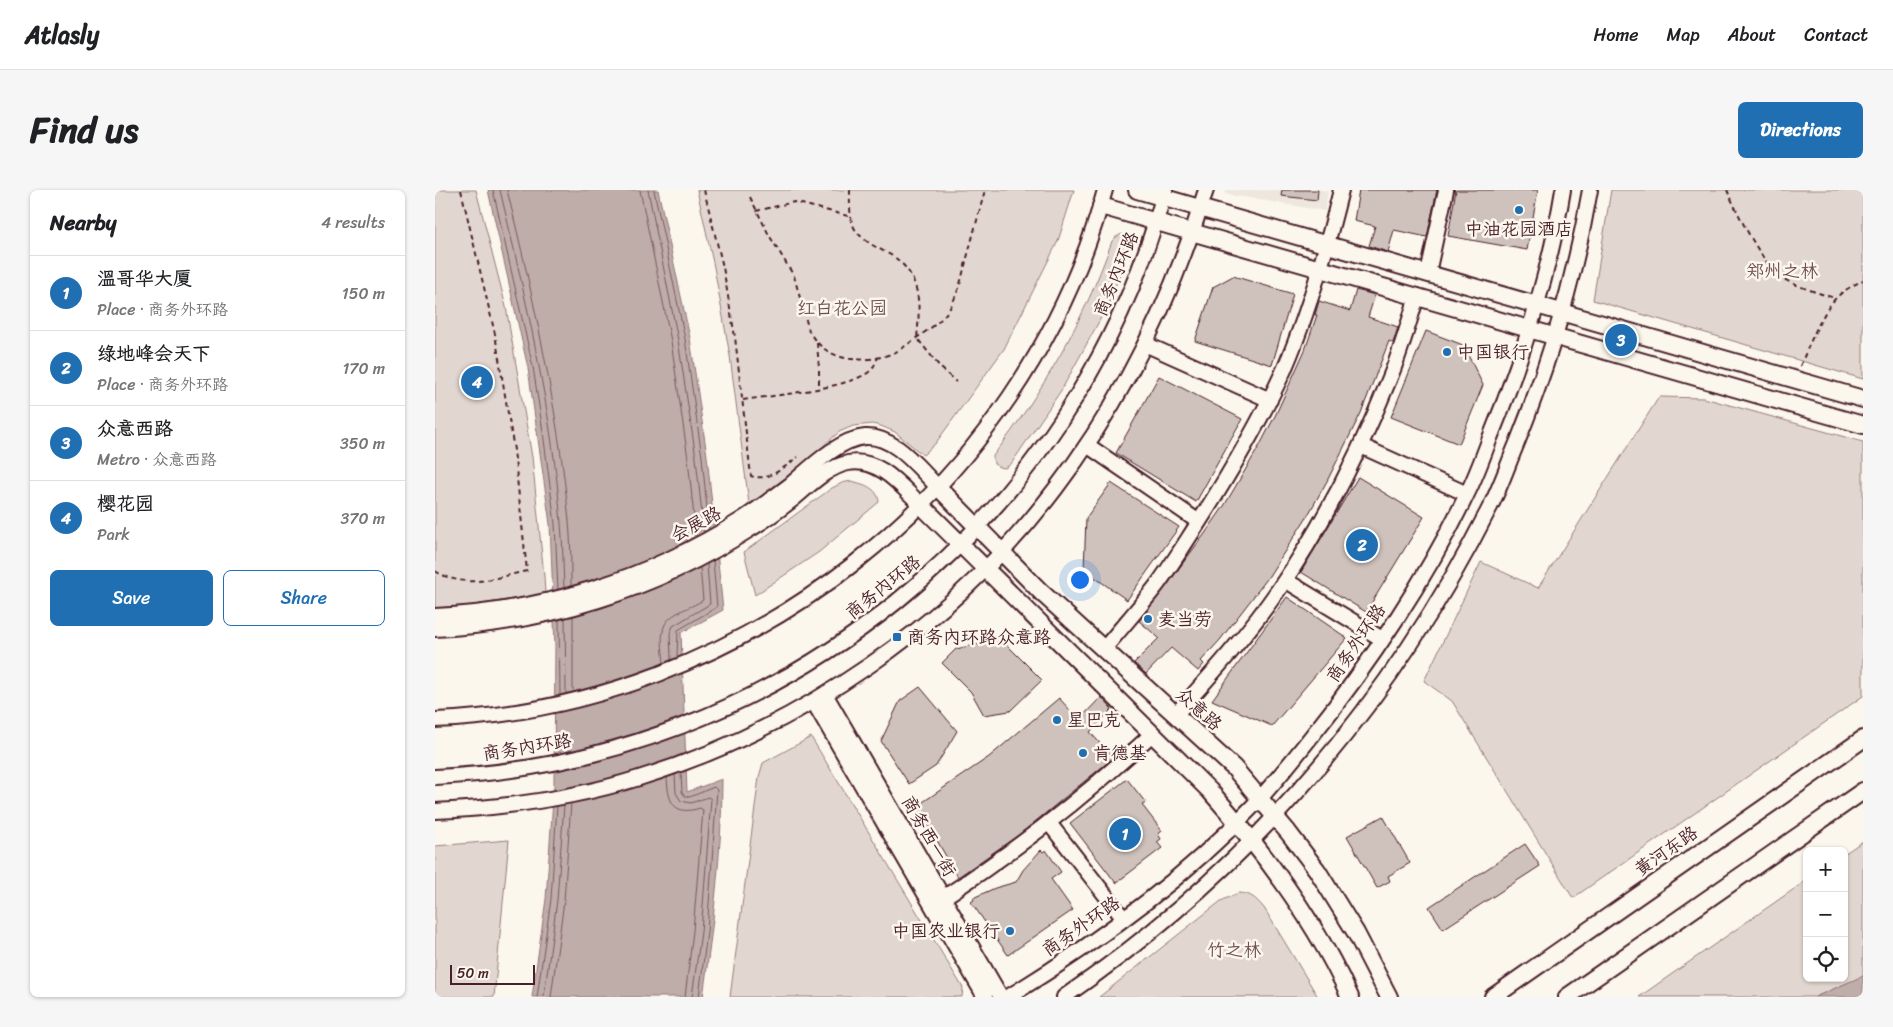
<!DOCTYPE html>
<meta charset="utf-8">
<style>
:root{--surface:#fff;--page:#f6f6f6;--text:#202124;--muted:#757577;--line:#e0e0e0;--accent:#1f6fb2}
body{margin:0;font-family:Sriracha,"LXGW WenKai TC",sans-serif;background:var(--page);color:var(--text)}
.controls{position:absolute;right:15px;bottom:15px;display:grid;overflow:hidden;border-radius:8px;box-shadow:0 1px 4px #0004}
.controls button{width:45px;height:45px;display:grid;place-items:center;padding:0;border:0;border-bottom:1px solid var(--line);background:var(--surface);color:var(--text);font:25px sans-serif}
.scale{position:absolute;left:15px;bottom:12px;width:85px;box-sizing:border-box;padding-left:5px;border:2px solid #4a1f2b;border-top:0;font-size:14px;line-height:18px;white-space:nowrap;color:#4a1f2b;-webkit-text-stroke:4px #fbf7ec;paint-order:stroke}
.you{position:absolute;left:644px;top:389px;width:18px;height:18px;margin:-12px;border:4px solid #fff;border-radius:50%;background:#1a73e8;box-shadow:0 0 0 8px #1a73e833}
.badge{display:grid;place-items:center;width:32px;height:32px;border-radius:50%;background:var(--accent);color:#fff;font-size:16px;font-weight:700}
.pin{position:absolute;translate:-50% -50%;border:2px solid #fff;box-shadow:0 1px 5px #0006}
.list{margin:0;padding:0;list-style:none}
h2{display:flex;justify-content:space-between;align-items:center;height:65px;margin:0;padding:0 20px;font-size:21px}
h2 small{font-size:16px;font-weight:400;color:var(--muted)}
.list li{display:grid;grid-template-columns:32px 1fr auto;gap:15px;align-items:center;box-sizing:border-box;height:75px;padding:0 20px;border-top:1px solid var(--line)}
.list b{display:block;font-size:19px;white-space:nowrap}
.list p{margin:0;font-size:16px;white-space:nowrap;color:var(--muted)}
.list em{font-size:16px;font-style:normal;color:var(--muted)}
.actions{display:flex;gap:10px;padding:15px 20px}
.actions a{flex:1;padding:11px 0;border:1px solid var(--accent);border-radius:8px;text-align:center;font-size:18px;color:var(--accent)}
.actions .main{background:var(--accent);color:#fff}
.icon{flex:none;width:28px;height:28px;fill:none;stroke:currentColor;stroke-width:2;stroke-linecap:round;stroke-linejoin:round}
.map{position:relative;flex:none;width:1428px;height:807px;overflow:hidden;border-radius:8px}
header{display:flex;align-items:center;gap:30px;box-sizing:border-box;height:70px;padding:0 25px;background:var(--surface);border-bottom:1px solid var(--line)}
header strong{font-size:24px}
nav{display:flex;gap:28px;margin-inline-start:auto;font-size:18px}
.intro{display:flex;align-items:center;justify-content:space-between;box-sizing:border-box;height:120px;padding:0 30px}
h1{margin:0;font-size:35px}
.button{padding:12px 22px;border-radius:8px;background:var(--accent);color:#fff;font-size:18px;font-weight:700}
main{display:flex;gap:30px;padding:0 30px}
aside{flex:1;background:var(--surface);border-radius:8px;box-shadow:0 1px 4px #0004}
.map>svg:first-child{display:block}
.built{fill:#eee7de}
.green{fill:#e2d7d0;stroke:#967b7e}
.water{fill:#bfadaa;stroke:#907477}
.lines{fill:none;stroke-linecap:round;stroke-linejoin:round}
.shore{stroke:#79585e;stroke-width:1}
.building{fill:#cfc2bc;stroke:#4a1f2b}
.minor-casing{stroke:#4a1f2b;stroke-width:18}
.major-casing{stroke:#4a1f2b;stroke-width:20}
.path{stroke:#4a1f2b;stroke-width:2;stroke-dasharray:5 4;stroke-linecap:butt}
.minor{stroke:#fbf7ec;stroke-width:14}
.major{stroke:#fbf7ec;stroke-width:16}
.poi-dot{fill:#1f6fb2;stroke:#fbf7ec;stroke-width:2}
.labels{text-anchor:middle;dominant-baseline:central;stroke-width:5;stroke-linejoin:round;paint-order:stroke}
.poi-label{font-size:18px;fill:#4a1f2b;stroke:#fbf7ec;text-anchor:start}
.park-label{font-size:18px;fill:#704d54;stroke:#fbf7ec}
.street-label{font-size:18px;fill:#4a1f2b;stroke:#fbf7ec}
</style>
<header>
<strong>Atlasly</strong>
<nav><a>Home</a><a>Map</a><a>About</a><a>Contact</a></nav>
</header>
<div class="intro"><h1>Find us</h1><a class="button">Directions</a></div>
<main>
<aside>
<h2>Nearby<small>4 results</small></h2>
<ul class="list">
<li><span class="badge">1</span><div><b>温哥华大厦</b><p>Place · 商务外环路</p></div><em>150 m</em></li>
<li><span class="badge">2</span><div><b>绿地峰会天下</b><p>Place · 商务外环路</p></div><em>170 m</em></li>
<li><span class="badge">3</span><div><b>众意西路</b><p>Metro · 众意西路</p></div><em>350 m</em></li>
<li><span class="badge">4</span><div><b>樱花园</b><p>Park</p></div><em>370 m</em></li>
</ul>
<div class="actions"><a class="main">Save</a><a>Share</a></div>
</aside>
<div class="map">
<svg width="1428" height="807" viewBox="0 0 1428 807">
<rect width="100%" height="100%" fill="#fbf7ec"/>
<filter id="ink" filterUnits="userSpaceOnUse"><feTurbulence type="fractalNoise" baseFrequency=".02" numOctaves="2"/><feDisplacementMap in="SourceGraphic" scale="10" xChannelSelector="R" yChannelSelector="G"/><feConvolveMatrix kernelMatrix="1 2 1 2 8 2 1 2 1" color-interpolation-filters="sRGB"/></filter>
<g filter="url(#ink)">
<path class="built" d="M791 0H893L890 21 790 4Z"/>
<path class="green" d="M0 0H41L71 117 97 267 109 386 110 404 39 415 0 418Z
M262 0H639L623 51 569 159 500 254 488 265 460 242 446 236 437 234 418 236 404 242 338 300 314 314 295 166 279 77Z
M1176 0H1428V189L1158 110Z
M687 44 693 49 696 55 673 115 627 199 576 274 570 278 564 277 559 274 558 266C608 201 650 129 677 51L681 47Z
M1224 207 1269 208 1428 252V506L1138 708 1017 511 989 491 1046 372 1103 398Z
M416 291C429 294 443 298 444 312L384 362 320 405 309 362 397 298 407 293Z
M376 547 528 798 527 807H295L324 587 328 573Z
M74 650 59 807H0V656Z
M1428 651V786L1380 807H1204L1372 690V788H1409V664Z
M803 703C816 703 821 709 829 718L883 807H664L786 711Z"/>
<path class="water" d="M53 0H223L255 148 272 266 288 420 246 443 252 602 287 589C287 662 278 735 268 807H97L111 709 119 595 120 456 115 334 93 178Z
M1428 786V807H1380Z"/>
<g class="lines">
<path class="shore" d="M58 0 98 177 108 242 120 334 123 400
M65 0C91 109 117 221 126 333 128 355 128 376 129 398
M72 0C99 109 123 220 134 331 136 353 136 374 136 396
M205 0 236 151 253 269 261 346
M213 0 243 150 261 268 269 343
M219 0 250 149 267 267 274 339
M138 426V500
M130 428 131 503
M124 429 125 504
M242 466 243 440 282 417 278 371
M236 469 235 443 238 436 275 414 272 374
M229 473C228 462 226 451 228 441 230 423 255 419 268 410L265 377
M246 582 247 602 250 606 255 607 279 597 282 600 272 742 264 807
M240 584 241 603 246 611 256 613 273 607 276 609 266 742 257 807
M232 587C233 610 237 627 265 618L268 620 258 741 250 807
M102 807 116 709 122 616
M109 807 122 710 129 615
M116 807 129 711 136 613"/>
</g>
<path class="building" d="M847 0H883L882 10 846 6Z
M924 0H1002L992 47 959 40 953 62 934 56 940 36 919 31Z
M1021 0H1103L1092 60 1013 46Z
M798 86 858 104 837 175 760 151 778 97Z
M921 100 940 105 933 127 963 137 958 153 954 151 926 223 892 291 873 325 832 389 785 450 766 471 769 474 763 481 736 458 711 484 699 473 724 448 704 431 769 345 789 316 825 255 841 224 870 160 882 125H880L884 111 915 121Z
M991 141 1028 155 1048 195 1024 254 956 227Z
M724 186 807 229 761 312 681 263Z
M923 287 989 327 931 422 866 382Z
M676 293 744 337 692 410 649 380 651 328Z
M852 407 912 448 837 536 777 510Z
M566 449 607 490 575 521 549 525 536 502 507 473 521 459Z
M485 497 522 541 501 576 474 594 446 551 465 511Z
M666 507 677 519 655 542 678 568 585 644 523 687 482 616 554 567 624 508 644 530Z
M692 589 711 613 707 615 727 641 723 644 726 649 722 652 727 658 681 693 635 633Z
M948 626 975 673 953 686 955 691 942 698 912 646Z
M1090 654 1105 676 1008 739 994 717Z
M606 660 608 662 611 660 626 682 616 689 638 720 573 765 536 712 539 710 538 708 560 698 581 692 588 680Z"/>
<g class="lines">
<g class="minor-casing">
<path id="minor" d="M993 83 1011 0
M710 154 835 210
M652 255 764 332
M926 256 1032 304
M850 390 947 449
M0 426C109 421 214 388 306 330 323 319 339 307 355 295 375 278 404 249 430 247 460 245 484 279 503 297
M0 439C111 434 220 400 314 340 329 331 343 321 357 310 373 297 392 277 413 273 443 267 466 296 485 314
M669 459C686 438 705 417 722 395 736 376 749 355 762 335 794 285 824 234 849 180 874 122 891 61 906 0
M390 504 566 807
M378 511 550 807
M741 524C777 484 813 444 844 399 890 332 926 260 956 185 966 160 974 133 982 106
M0 530C308 518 589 299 670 0
M0 587C344 573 641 331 730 0
M0 621C67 618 140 608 204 588 366 538 519 433 621 298 689 209 738 106 771 0
M614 633 689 729
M508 708C583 659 652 605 717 544
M573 807C661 753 746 692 817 617 838 595 857 571 876 547 934 475 992 388 1032 304 1041 286 1048 267 1055 248 1088 167 1114 86 1128 0
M629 807C814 680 954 517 1055 317 1066 296 1073 274 1082 253 1115 171 1140 87 1155 0"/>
</g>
<g class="major-casing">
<path id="major" d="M702 0 1428 209
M666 16 1428 235
M503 297 606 402 799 578 853 642 882 680 921 743 954 807
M485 314 775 601C830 663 881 731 915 807
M1058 807 1428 549
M1132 807 1428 601"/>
</g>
<path class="path" d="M269 0 288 77 300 147 316 286C334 292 349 277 363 267
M415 0C415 11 414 24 418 35 421 44 431 51 439 56 446 60 453 63 459 67 487 87 485 117 482 148L505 177 521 192
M1292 0C1303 24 1326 73 1347 88 1358 95 1386 104 1400 108
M315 7 334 45 359 86 374 141C390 171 426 175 456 164 466 160 474 153 483 147 493 140 504 133 512 122 518 115 520 106 524 98L550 0
M321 21 359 12 417 27
M382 153 384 178V198
M1365 176C1374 156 1386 123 1402 107 1409 100 1419 95 1428 90
M308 210C335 206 416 198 435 181 439 177 441 172 443 167
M0 381C32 400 58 388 92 381L79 260 60 144 26 0"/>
<use href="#minor" class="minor"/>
<use href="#major" class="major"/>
</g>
</g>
<g class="poi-dot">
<circle cx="1084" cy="20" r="5"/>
<circle cx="1012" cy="162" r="5"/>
<circle cx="713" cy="429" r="5"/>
<rect x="457" y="442" width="10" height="10" rx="2.5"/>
<circle cx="622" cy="530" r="5"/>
<circle cx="648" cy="563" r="5"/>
<circle cx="575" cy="741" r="5"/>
</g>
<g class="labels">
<g class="poi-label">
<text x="1084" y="39" text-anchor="middle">中油花园酒店</text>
<text x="1022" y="162">中国银行</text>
<text x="723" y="429">麦当劳</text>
<text x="472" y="447">商务内环路众意路</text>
<text x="632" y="530">星巴克</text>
<text x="658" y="563">肯德基</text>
<text x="565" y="741" text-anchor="end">中国农业银行</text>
</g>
<g class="park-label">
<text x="1347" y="81">郑州之林</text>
<text x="407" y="118">红白花公园</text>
<text x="799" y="760">竹之林</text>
</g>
<g class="street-label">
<text transform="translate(681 84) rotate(-68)">商务内环路</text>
<text transform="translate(261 334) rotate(-28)">会展路</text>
<text transform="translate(448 397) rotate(-39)">商务内环路</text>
<text transform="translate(921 453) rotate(-56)">商务外环路</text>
<text transform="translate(764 519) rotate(42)">众意路</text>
<text transform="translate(92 557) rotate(-9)">商务内环路</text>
<text transform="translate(494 646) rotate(60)">商务西一街</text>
<text transform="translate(1231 661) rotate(-35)">黄河东路</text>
<text transform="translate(646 736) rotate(-35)">商务外环路</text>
</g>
</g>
</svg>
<div class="controls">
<button>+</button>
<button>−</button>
<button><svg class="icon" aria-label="locate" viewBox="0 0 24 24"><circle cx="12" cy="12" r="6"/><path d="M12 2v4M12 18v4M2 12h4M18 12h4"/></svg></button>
</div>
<div class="scale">50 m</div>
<div class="you"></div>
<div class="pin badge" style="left:690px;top:644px">1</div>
<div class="pin badge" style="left:927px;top:355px">2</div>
<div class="pin badge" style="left:1186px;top:150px">3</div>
<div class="pin badge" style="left:42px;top:192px">4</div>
</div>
</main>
